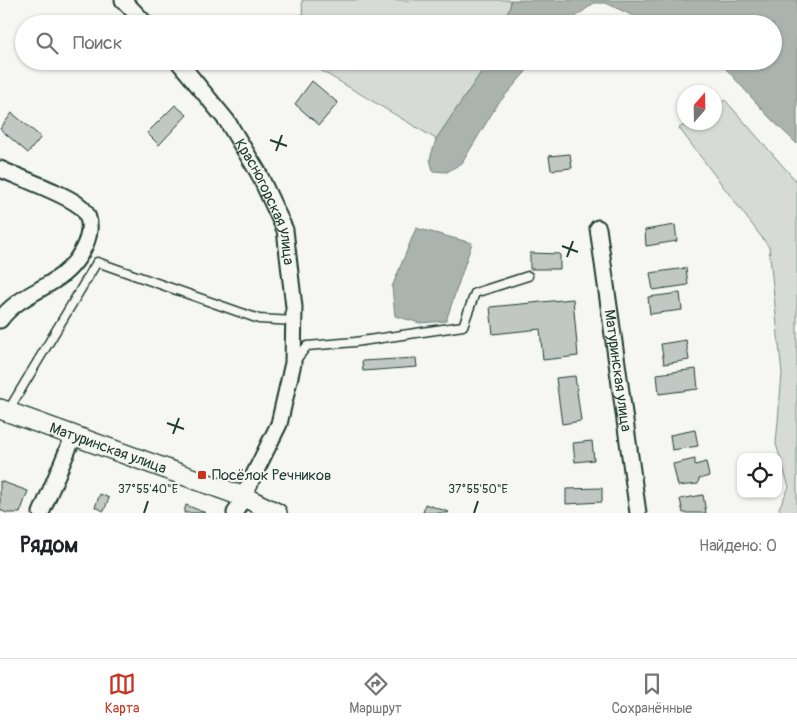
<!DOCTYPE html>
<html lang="ru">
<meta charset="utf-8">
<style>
:root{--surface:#fff;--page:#f6f6f6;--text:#202124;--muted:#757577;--line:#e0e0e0;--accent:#c8321e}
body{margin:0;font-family:Pangolin,sans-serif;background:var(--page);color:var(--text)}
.controls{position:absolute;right:15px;bottom:15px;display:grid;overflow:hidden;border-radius:10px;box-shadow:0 1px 4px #0004}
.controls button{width:45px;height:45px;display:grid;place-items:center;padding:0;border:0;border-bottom:1px solid var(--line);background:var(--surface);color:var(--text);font:25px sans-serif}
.compass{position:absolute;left:677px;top:85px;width:45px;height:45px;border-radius:50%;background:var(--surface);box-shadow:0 1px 4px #0004;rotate:20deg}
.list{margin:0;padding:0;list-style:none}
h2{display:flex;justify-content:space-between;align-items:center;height:65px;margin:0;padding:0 20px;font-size:21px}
h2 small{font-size:16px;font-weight:400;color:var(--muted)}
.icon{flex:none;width:28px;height:28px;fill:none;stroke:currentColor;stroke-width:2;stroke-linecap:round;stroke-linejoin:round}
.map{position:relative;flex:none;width:797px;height:513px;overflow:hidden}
.search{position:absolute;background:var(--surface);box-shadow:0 1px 4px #0004;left:15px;right:15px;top:15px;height:55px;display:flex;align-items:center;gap:12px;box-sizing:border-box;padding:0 18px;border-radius:28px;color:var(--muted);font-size:19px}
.sheet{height:145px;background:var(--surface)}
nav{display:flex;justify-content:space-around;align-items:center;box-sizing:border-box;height:70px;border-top:1px solid var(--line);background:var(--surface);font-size:14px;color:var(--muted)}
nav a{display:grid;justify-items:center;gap:2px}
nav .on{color:var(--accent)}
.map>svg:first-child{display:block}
.green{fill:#d6dbd6;stroke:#7a8c85}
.water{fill:#aab3ae;stroke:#72847d}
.building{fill:#c1c8c3;stroke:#1f3d34}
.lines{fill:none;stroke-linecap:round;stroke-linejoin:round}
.service-casing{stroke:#1f3d34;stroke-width:11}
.minor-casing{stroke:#1f3d34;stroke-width:19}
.tertiary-casing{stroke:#1f3d34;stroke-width:22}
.service{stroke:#f6f6f2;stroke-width:8}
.minor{stroke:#f6f6f2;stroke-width:15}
.tertiary{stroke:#f6f6f2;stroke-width:19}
.ticks{fill:none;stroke:#1f3d34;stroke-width:2}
.poi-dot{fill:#c8321e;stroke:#f6f6f2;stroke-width:2}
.labels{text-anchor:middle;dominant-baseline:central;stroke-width:4;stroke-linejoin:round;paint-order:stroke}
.street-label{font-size:15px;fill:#1f3d34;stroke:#f6f6f2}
.poi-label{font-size:15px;fill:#1f3d34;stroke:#f6f6f2;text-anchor:start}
.ticks-label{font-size:12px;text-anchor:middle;fill:#1f3d34;stroke:#f6f6f2;stroke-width:4;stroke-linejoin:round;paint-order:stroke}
</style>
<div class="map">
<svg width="797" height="513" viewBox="0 0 797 513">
<rect width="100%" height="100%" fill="#f6f6f2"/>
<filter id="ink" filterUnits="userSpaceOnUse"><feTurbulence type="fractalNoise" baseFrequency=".02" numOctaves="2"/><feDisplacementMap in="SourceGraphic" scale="10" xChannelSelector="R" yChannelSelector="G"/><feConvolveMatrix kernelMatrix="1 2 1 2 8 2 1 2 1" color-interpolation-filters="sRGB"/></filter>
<g filter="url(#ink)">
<path class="green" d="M302 0H511L510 7 503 24H303Z
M305 61H487L482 71 436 139Z
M725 100 797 182V513H780L779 508 789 487 776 444 782 374 769 247 679 128 688 123 714 122 715 106Z"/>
<path class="water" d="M511 0H797V144L769 117 719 61H773V24H650L606 3H594L566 24H503L510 7Z
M487 61H535L497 105 462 163 447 172 433 171 430 159 436 139 482 71Z
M416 228 472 243 446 321 420 323 395 316 392 287Z"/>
<path class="building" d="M312 81 338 103 319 125 295 104Z
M175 105 187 115 159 145 147 133Z
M12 113 41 137 28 153 0 129Z
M570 154 572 168 551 170 549 156Z
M675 225 677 241 646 246 645 230Z
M530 253 560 254V269H530Z
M686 268 688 285 653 290 650 273Z
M680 293 682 310 650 314 648 297Z
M573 299 578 356 543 360 540 329 493 334 490 307Z
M686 340 689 360 664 364 661 344Z
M416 358 417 367 363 371 362 361Z
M696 369 698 389 659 394 657 374Z
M575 376 581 421 562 424 556 378Z
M695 430 698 446 672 450 670 435Z
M592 441 594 460 575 462 573 443Z
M695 459V465L706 462 709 476 699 479 698 484 678 486 673 464Z
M0 481 28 491 20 513H7L0 510Z
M602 488V502L566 504V489Z
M100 494 109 498 104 511 95 507Z
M703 495 706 513H683L680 499Z
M425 504 449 512 448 513H423Z
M186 505 206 513H184Z"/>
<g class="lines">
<g class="service-casing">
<path id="service" d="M295 361 307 346 355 342 463 326 475 293 528 276
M8 411 97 262 259 319 294 321"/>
</g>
<g class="minor-casing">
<g id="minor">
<path d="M123 0 146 24"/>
<path id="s1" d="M178 61 227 121 258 172 285 230 294 307 293 363 279 424 235 513"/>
<path d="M0 169C18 177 72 196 83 209 92 219 90 234 85 245 78 261 67 273 52 282 33 294 14 301 0 320"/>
<path id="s2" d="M598 228 638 513"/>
<path d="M41 513 74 435"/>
</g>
</g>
<g class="tertiary-casing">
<g id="tertiary">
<path id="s3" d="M0 409 244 497 277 513"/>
</g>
</g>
<use href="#service" class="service"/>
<use href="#minor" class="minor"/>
<use href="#tertiary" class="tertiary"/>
</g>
</g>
<path class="ticks" d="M270 140 287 146M276 151 282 135M562 246 578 252M567 257 573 241M167 423 184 429M173 434 179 418M144 513 148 501M474 513 478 501"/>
<rect class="poi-dot" x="197" y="470" width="10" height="10" rx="2.5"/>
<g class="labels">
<g class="street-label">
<text stroke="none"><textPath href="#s1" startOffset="168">Красногорская улица</textPath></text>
<text stroke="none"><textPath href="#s2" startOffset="144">Матуринская улица</textPath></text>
<text stroke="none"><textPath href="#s3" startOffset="115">Матуринская улица</textPath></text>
</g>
<g class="poi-label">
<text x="212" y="475">Посёлок Речников</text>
</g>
</g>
<g class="ticks-label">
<text x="148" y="493">37°55'40"E</text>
<text x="478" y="493">37°55'50"E</text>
</g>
</svg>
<div class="controls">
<button><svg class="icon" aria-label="locate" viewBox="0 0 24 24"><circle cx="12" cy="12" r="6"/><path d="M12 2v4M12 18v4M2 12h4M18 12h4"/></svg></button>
</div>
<svg class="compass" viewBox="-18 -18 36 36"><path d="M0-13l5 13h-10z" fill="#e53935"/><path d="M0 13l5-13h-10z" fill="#757577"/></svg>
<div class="search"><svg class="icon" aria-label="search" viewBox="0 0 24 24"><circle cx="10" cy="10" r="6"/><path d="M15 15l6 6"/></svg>Поиск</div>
</div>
<section class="sheet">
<h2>Рядом<small>Найдено: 0</small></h2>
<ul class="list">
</ul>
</section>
<nav>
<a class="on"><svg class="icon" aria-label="map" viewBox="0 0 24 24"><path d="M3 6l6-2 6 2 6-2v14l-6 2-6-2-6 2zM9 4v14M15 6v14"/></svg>Карта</a>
<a><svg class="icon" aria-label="directions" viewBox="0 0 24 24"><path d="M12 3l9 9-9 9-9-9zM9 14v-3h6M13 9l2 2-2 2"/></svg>Маршрут</a>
<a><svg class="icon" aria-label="saved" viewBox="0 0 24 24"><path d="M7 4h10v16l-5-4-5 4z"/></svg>Сохранённые</a>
</nav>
